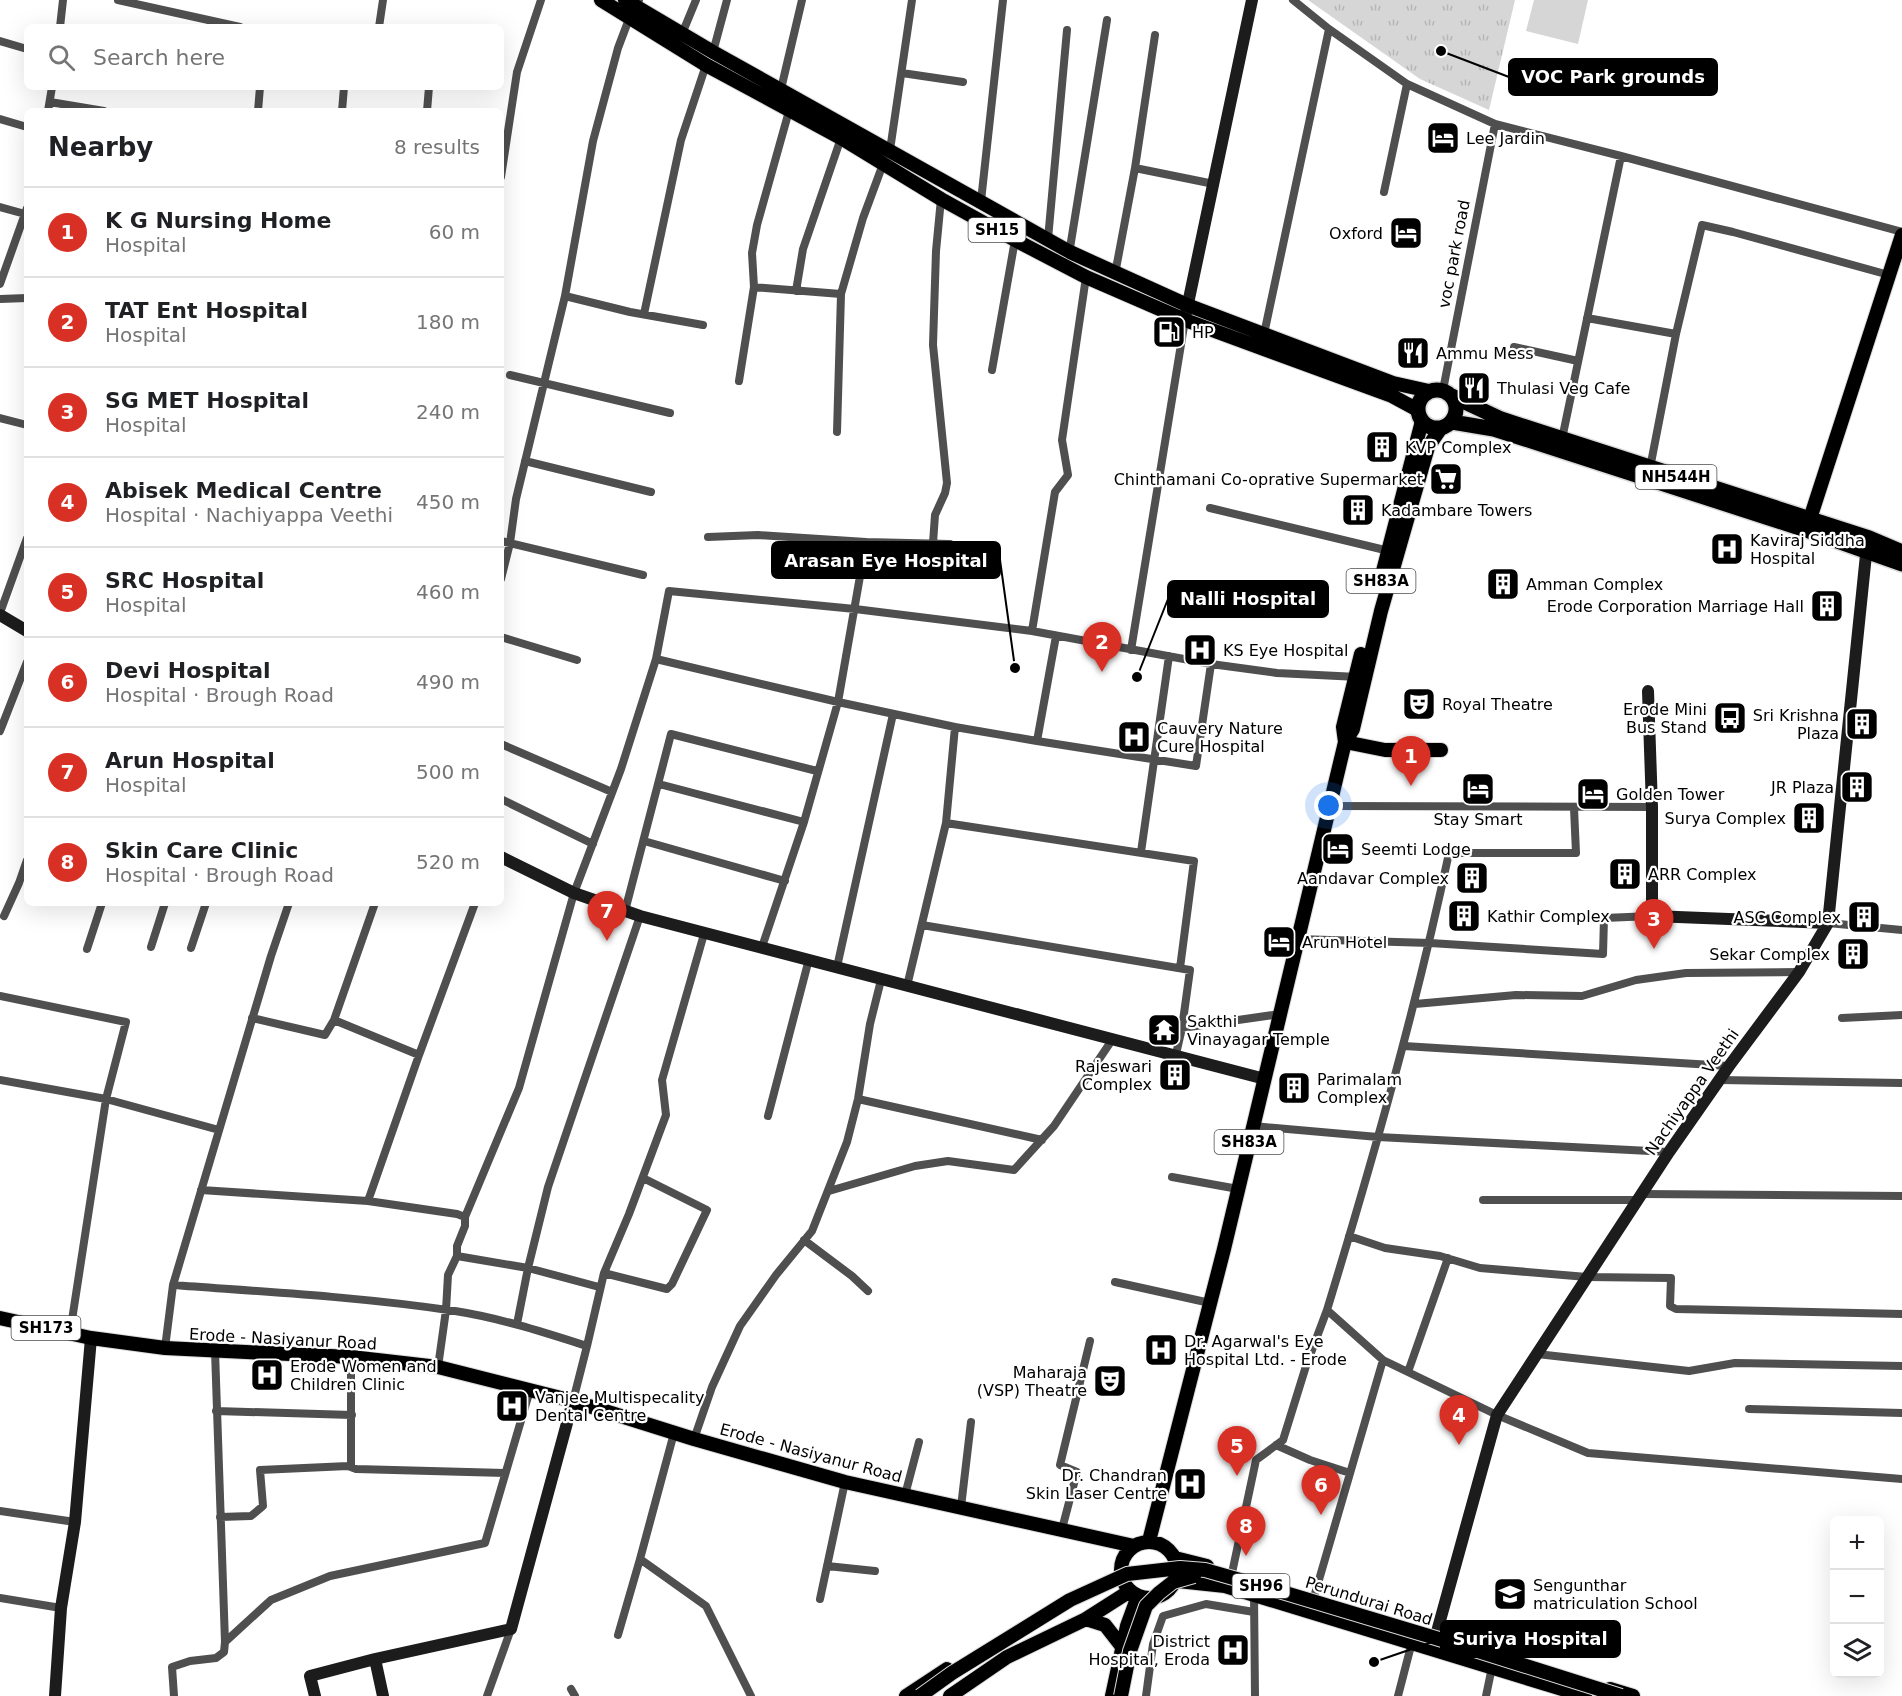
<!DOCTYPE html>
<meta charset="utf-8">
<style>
:root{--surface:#fff;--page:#f6f6f6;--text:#202124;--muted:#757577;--line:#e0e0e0;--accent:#d93025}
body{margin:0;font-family:"DejaVu Sans",sans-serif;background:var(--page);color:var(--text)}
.controls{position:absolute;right:18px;bottom:18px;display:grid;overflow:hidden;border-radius:9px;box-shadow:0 6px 24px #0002}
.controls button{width:54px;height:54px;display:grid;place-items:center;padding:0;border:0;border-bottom:2px solid var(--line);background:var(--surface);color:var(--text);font:30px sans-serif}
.you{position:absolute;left:1329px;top:806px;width:21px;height:21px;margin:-15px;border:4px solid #fff;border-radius:50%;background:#1a73e8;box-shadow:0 0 0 9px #1a73e833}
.badge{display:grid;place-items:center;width:39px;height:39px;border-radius:50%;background:var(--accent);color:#fff;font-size:20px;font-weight:700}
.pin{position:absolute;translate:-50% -50px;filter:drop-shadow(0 2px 3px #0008)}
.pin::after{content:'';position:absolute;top:32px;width:21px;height:18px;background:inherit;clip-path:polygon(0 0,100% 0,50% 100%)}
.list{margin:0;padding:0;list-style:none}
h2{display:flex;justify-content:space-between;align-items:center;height:78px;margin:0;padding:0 24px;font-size:26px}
h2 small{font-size:20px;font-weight:400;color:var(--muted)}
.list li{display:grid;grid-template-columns:39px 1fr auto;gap:18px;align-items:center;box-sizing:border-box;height:90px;padding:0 24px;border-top:2px solid var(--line)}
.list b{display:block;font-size:22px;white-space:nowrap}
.list p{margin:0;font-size:20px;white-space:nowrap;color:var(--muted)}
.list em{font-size:20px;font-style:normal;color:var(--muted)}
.icon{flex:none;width:33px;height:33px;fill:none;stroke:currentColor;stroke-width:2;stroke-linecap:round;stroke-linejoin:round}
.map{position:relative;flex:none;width:1902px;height:1696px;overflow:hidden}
.search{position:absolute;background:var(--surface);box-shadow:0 6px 24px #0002;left:24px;top:24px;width:480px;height:66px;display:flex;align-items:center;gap:15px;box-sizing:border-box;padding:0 21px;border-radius:9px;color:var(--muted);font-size:22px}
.panel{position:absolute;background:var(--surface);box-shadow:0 6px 24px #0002;left:24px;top:108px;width:480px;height:798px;border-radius:9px}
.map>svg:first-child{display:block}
.grass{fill:url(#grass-tufts)}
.pitch{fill:#d6d6d6}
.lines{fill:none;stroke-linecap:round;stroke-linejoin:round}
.primary-casing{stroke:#dbdbdb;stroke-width:16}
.highway-casing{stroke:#dbdbdb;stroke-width:18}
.street{stroke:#4f4f4f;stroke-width:8}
.secondary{stroke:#1c1c1c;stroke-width:12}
.primary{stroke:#000;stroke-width:14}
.highway{stroke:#000;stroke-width:15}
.primary-bridge-casing{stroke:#dbdbdb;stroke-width:16;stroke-linecap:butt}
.primary-bridge{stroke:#000;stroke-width:14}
.labels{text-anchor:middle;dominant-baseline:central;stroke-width:4.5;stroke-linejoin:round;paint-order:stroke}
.shield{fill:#fff;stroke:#4c4c4c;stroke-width:1.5}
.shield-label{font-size:15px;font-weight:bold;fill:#000}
.poi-label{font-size:16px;fill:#000;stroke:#fff;text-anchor:start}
.street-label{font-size:16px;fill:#000;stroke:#fff}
.leader{fill:none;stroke:#000;stroke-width:2}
.callout-dot{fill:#000;stroke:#fff;stroke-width:2}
.callout{fill:#000;stroke:#000;stroke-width:2}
.callout-label{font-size:18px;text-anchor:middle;font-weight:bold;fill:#fff}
</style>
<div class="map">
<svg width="1902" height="1696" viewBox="0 0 1902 1696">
<defs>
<pattern id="grass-tufts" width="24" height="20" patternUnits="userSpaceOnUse" patternTransform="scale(1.5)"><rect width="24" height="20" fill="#d6d6d6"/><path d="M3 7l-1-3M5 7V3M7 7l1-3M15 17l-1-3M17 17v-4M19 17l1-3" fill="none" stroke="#b6b6b6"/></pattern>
</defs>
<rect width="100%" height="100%" fill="#fff"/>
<path class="grass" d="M1308 0H1515L1489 110 1420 79Z"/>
<path class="pitch" d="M1534 0H1588L1578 44 1526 31Z"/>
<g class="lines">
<g class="primary-casing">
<path id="primary" d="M601 0 706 65 841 138 941 199 1015 240 1086 277 1185 320 1392 396 1418 410
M625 0 713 52 1070 252 1187 305 1393 383 1429 391
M1807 528 1902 235
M1383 571 1422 421
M1345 742 1343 727 1361 654
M1345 742 1385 750H1441
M0 1318 91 1338 165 1348 351 1357 438 1367 573 1401 694 1439 845 1482 1134 1546
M1149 1541 1224 1249 1345 742 1353 729 1381 611 1428 447 1441 428
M1121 1570a28 28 0 1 1 56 0a28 28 0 1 1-56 0Z
M1175 1558 1207 1566
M1178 1581 1225 1586 1585 1696
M1086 1619 1105 1625 1123 1648
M1610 1689 1633 1696
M906 1696 947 1669
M950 1696 1007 1657 1086 1619 1130 1591
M1112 1696 1127 1626 1138 1596"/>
</g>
<g class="highway-casing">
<path id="highway" d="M1418 409a19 19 0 1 1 38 0a19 19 0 1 1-38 0Z
M1452 396 1501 419 1869 538 1902 552
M1452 422 1494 429 1806 530 1902 564"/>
</g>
<path class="street" d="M118 0 240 27
M60 27 63 0
M379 27 383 0
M1329 29 1407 84 1495 124 1621 156 1902 232
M682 34 696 0
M0 41 27 49
M713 52 727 0
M902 73 963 82
M781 89 802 0
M50 102 104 111
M48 111 52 87
M258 111 260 87
M342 111 344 87
M427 111 429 87
M0 119 27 127
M890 150 912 0
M1135 168 1214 184
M501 177 517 72 541 0
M1384 192 1407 84
M981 201 1003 0
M0 207 25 214
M1048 239 1067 30
M1069 254 1107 20
M1115 274 1135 168 1155 35
M0 284 27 208
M754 287 841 294
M796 291 803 249 841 138
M565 296 630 312 703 325
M0 299 27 298
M644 314 681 140 706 65
M1587 318 1676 334
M1264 334 1329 29 1293 0
M1514 347 1578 361
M992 370 1015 240
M510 375 670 413
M739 381 754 287 752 253 757 225 789 111
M1443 390 1495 124
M0 418 27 425
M837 432 841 294 863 218 883 164
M1562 439 1621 156
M525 461 651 492
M1650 468 1676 334 1702 225 1733 232 1889 275
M1210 508 1389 551
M708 537 758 535 866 542 838 702 804 822 762 947
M501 541 643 575
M866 542 950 544
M933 543 935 515 945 493 947 483 933 345 936 251 941 199
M501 579 510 543 516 499 565 296 593 141 618 48 629 19 639 0
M0 613 27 538
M1032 631 1055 492 1068 475 1062 440 1086 277
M501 637 577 660
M1131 650 1185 320
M656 659 838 702 955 727
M0 731 27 662
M1037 741 1196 766 1211 664
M501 744 612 792
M659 784 804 822
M501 799 593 844
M1330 806 1652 807
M1574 808 1576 853H1449C1416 1008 1373 1159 1327 1310L1383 1360 1497 1415 1588 1453 1902 1479
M946 823 955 727 1037 741 1056 636
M644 841 785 881
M1141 852 1169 656
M375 903 334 1020 419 1055 475 903
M625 911 671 734 817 771
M4 916 19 883 27 860
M1828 923 1902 930
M922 925 1190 970 1182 1028 1280 1014
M1297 939 1430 943 1603 954 1604 918 1652 916
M151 947 165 903
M191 948 206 903
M87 949 102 903
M837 967 893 714
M907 986 946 823 1194 861 1180 968
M0 996 126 1022 106 1099 70 1333
M1415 1004 1516 995 1582 996 1636 980 1686 973 1799 972
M252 1018 325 1035 334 1020
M1842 1018 1902 1015
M1404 1046 1729 1066
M1176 1054 1182 1028
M0 1080 106 1099 219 1130
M1720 1080 1902 1083
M858 1099 1042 1140
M768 1116 809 959
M1253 1126 1378 1137 1669 1152
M1172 1177 1238 1189
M201 1190 368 1201 457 1214 465 1217
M829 1191 915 1166 948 1161 1014 1170 1054 1126 1112 1040
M1641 1194 1902 1196
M1483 1200H1637
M368 1201 419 1055
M1349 1236 1385 1248 1440 1256 1480 1268 1587 1277 1671 1278 1670 1306 1676 1309 1902 1314
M804 1240 852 1276 868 1291
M457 1256 528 1268 599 1287
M604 1273 667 1289 672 1284 707 1210 643 1178
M1115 1282 1210 1303
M173 1285C267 1292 362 1297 455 1311 500 1318 543 1332 587 1346L604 1273 629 1214 666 1115 662 1080 704 934
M517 1324 528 1268 548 1187 640 916
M165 1348 173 1285 271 956 289 903
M215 1351 225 1642 271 1600 330 1576 485 1543 530 1390
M1537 1354 1689 1371 1735 1363 1902 1366
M351 1357V1467
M438 1367 446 1310 448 1275 457 1256V1246L465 1226V1217L519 1088 574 893 621 769 656 659 669 591 855 609 1032 631 1211 664 1277 673 1358 677
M1408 1372 1448 1258
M573 1401 587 1346
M1749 1409 1902 1413
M216 1411 352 1415
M674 1433 640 1559 706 1606 751 1696
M694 1439 712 1387 740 1326 776 1275 812 1231 847 1142 858 1099 870 1024 881 980
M1276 1445 1310 1460 1350 1473
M905 1495 919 1442
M961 1507 971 1422
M0 1511 75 1522
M220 1517 251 1516 263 1506 260 1470 348 1466 356 1469 505 1473
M1062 1529 1077 1472 1060 1465 1090 1341
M827 1566 875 1571
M1232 1573 1256 1460 1283 1440 1306 1366 1327 1310
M1254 1594 1255 1696
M1314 1597 1383 1360
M0 1598 61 1608
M820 1599 845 1482
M618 1635 640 1559
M571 1689 575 1696
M174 1696 172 1667 190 1661 216 1658 224 1652 225 1642
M487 1696 511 1629
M1146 1696 1153 1644 1163 1616 1206 1604 1254 1612
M1398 1696 1412 1642
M1486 1696 1492 1667"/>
<path class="secondary" d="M1186 313 1252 0
M0 615 27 631
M1648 691 1652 807V916L1828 923
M501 857 574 893 640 916 1265 1079
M1433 1646 1497 1415 1669 1152 1729 1066 1799 972 1828 923 1867 545
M55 1696 61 1608 75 1522 91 1338
M315 1696 310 1676 375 1659
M383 1696 375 1659 511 1629 573 1401"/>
<use href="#primary" class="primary"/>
<use href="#highway" class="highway"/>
<g class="primary-bridge-casing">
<path id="primary-bridge" d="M920 1696 952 1673 1070 1600 1127 1574 1180 1568 1205 1570 1272 1589 1459 1645 1621 1696
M1121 1696 1130 1651 1146 1606 1159 1593 1173 1582 1194 1576"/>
</g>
<use href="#primary-bridge" class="primary-bridge"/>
</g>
<defs>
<g id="hotel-square" transform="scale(1.725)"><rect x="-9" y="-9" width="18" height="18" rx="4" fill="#000" stroke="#fff"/><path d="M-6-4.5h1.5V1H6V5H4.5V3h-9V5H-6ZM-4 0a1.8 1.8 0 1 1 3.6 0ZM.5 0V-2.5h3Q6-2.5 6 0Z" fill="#fff"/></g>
<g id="fuel-square" transform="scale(1.725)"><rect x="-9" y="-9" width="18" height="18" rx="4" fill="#000" stroke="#fff"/><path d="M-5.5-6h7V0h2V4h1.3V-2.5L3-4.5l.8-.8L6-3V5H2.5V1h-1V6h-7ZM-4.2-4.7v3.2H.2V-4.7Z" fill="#fff"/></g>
<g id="restaurant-square" transform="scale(1.725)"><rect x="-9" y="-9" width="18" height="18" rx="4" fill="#000" stroke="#fff"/><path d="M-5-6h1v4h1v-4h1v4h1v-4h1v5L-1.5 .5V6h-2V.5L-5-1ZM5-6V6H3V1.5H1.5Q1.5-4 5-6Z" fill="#fff"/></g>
<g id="building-square" transform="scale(1.725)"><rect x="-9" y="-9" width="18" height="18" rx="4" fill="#000" stroke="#fff"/><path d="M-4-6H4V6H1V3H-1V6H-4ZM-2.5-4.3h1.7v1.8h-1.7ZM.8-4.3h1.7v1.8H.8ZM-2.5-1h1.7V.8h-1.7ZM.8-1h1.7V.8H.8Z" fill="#fff"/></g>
<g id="supermarket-square" transform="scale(1.725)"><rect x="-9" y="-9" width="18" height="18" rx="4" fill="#000" stroke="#fff"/><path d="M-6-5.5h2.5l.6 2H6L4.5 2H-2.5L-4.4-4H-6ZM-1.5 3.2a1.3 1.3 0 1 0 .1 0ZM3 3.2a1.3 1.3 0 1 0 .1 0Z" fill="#fff"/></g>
<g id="hospital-square" transform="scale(1.725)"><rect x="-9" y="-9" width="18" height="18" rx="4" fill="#000" stroke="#fff"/><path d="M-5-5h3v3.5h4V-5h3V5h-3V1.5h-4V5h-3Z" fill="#fff"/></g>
<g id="theatre-square" transform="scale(1.725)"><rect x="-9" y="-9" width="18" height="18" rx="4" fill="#000" stroke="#fff"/><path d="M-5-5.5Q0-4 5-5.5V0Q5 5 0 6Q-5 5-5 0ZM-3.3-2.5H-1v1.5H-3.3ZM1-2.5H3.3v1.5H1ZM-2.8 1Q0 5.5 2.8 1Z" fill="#fff"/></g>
<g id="bus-square" transform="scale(1.725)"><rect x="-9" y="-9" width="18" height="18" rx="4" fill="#000" stroke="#fff"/><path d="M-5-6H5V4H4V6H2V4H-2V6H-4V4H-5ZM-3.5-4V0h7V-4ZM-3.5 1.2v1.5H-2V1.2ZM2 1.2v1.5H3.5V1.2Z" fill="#fff"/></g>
<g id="temple-square" transform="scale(1.725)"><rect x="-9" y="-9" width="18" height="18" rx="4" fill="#000" stroke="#fff"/><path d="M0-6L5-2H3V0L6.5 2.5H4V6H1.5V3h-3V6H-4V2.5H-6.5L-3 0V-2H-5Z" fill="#fff"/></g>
<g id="school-square" transform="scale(1.725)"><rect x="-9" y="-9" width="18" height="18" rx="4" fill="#000" stroke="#fff"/><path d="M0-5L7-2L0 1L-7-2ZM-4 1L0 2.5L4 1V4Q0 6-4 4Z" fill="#fff"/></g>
</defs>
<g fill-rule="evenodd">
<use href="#hotel-square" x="1443" y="138"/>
<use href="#hotel-square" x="1406" y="233"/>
<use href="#fuel-square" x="1169" y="332"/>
<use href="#restaurant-square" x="1413" y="353"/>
<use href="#restaurant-square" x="1474" y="388"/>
<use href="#building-square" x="1382" y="447"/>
<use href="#supermarket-square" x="1446" y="479"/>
<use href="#building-square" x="1358" y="510"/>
<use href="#hospital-square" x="1727" y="549"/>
<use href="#building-square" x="1503" y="584"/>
<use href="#building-square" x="1827" y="606"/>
<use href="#hospital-square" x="1200" y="650"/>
<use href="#theatre-square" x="1419" y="704"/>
<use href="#bus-square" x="1730" y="718"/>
<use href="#building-square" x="1862" y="724"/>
<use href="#hospital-square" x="1134" y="737"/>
<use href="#building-square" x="1857" y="787"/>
<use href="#hotel-square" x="1478" y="789"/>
<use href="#hotel-square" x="1593" y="794"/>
<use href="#building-square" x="1809" y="818"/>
<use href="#hotel-square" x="1338" y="849"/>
<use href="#building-square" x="1625" y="874"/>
<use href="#building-square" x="1472" y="878"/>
<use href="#building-square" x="1464" y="916"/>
<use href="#building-square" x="1864" y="917"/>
<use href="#hotel-square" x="1279" y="942"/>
<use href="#building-square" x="1853" y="954"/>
<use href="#temple-square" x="1164" y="1030"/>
<use href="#building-square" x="1175" y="1075"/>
<use href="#building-square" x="1294" y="1088"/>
<use href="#hospital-square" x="1161" y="1350"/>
<use href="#hospital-square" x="267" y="1375"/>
<use href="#theatre-square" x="1110" y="1381"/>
<use href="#hospital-square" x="512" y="1406"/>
<use href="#hospital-square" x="1190" y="1484"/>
<use href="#school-square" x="1510" y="1594"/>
<use href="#hospital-square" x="1233" y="1650"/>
</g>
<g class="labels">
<g class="shield">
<rect x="968.5" y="218" width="57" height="24" rx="4.5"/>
<rect x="1635.5" y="465" width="81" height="24" rx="4.5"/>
<rect x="1346.5" y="569" width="69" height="24" rx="4.5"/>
<rect x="1214.5" y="1130" width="69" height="24" rx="4.5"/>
<rect x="11.5" y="1316" width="69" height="24" rx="4.5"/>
<rect x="1232.5" y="1574" width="57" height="24" rx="4.5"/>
</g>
<g class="shield-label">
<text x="997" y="230">SH15</text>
<text x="1676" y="477">NH544H</text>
<text x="1381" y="581">SH83A</text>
<text x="1249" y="1142">SH83A</text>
<text x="46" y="1328">SH173</text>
<text x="1261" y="1586">SH96</text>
</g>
<g class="poi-label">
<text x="1466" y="138">Lee Jardin</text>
<text x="1383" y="233" text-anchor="end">Oxford</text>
<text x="1192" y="332">HP</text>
<text x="1436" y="353">Ammu Mess</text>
<text x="1497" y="388">Thulasi Veg Cafe</text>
<text x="1405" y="447">KVP Complex</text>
<text x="1423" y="479" text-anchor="end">Chinthamani Co-oprative Supermarket</text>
<text x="1381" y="510">Kadambare Towers</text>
<text x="1750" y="540">Kaviraj Siddha<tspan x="1750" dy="18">Hospital</tspan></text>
<text x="1526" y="584">Amman Complex</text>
<text x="1804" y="606" text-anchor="end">Erode Corporation Marriage Hall</text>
<text x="1223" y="650">KS Eye Hospital</text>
<text x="1442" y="704">Royal Theatre</text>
<text x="1707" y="709" text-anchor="end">Erode Mini<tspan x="1707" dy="18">Bus Stand</tspan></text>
<text x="1839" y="715" text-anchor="end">Sri Krishna<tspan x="1839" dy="18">Plaza</tspan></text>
<text x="1157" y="728">Cauvery Nature<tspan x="1157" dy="18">Cure Hospital</tspan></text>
<text x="1834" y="787" text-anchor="end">JR Plaza</text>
<text x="1616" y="794">Golden Tower</text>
<text x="1786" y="818" text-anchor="end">Surya Complex</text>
<text x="1478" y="819" text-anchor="middle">Stay Smart</text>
<text x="1361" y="849">Seemti Lodge</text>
<text x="1648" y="874">ARR Complex</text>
<text x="1449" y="878" text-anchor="end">Aandavar Complex</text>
<text x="1487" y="916">Kathir Complex</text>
<text x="1841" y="917" text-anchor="end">ASC Complex</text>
<text x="1302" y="942">Arun Hotel</text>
<text x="1830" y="954" text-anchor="end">Sekar Complex</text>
<text x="1187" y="1021">Sakthi<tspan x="1187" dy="18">Vinayagar Temple</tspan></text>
<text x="1152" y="1066" text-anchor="end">Rajeswari<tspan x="1152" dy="18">Complex</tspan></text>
<text x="1317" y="1079">Parimalam<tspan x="1317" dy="18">Complex</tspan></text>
<text x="1184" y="1341">Dr. Agarwal's Eye<tspan x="1184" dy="18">Hospital Ltd. - Erode</tspan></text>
<text x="290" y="1366">Erode Women and<tspan x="290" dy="18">Children Clinic</tspan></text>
<text x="1087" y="1372" text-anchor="end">Maharaja<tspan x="1087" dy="18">(VSP) Theatre</tspan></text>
<text x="535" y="1397">Vanjee Multispecality<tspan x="535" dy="18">Dental Centre</tspan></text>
<text x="1167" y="1475" text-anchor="end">Dr. Chandran<tspan x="1167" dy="18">Skin Laser Centre</tspan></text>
<text x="1533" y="1585">Sengunthar<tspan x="1533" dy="18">matriculation School</tspan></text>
<text x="1210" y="1641" text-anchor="end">District<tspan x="1210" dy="18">Hospital, Eroda</tspan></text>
</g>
<g class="street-label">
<text transform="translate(1454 254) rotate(-79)">voc park road</text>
<text transform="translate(1692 1092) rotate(-55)">Nachiyappa Veethi</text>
<text transform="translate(283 1339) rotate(3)">Erode - Nasiyanur Road</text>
<text transform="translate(811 1453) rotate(15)">Erode - Nasiyanur Road</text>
<text transform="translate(1369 1601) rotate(17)">Perundurai Road</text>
</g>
</g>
<path class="leader" d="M1441 51L1509 77M1015 668L1000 560M1137 677L1168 599M1374 1662L1441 1639"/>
<g class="callout-dot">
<circle cx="1441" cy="51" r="6"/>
<circle cx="1015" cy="668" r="6"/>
<circle cx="1137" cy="677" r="6"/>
<circle cx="1374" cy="1662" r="6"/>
</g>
<g class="callout">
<rect x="1509" y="59" width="208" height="36" rx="6"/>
<rect x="772" y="542" width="228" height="36" rx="6"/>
<rect x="1168" y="581" width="160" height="36" rx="6"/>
<rect x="1441" y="1621" width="179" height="36" rx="6"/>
</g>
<g class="callout-label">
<text x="1613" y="83">VOC Park grounds</text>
<text x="886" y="567">Arasan Eye Hospital</text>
<text x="1248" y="605">Nalli Hospital</text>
<text x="1530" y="1645">Suriya Hospital</text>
</g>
</svg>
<div class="controls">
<button>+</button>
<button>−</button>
<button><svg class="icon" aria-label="layers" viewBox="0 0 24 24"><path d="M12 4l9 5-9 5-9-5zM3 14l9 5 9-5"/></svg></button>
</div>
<div class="you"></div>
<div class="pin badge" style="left:1411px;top:786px">1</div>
<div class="pin badge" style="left:1102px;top:672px">2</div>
<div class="pin badge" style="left:1654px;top:949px">3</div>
<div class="pin badge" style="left:1459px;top:1445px">4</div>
<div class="pin badge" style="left:1237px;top:1476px">5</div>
<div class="pin badge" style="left:1321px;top:1515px">6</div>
<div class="pin badge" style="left:607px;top:941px">7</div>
<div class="pin badge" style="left:1246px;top:1556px">8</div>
<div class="search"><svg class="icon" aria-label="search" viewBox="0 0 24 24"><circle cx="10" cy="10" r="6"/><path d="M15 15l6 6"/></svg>Search here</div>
<section class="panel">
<h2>Nearby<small>8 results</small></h2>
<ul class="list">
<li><span class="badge">1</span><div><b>K G Nursing Home</b><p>Hospital</p></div><em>60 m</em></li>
<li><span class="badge">2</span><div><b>TAT Ent Hospital</b><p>Hospital</p></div><em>180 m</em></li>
<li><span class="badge">3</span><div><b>SG MET Hospital</b><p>Hospital</p></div><em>240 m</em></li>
<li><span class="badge">4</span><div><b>Abisek Medical Centre</b><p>Hospital · Nachiyappa Veethi</p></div><em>450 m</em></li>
<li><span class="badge">5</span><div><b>SRC Hospital</b><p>Hospital</p></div><em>460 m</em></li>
<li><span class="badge">6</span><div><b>Devi Hospital</b><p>Hospital · Brough Road</p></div><em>490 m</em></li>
<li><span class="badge">7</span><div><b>Arun Hospital</b><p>Hospital</p></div><em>500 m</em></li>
<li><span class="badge">8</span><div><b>Skin Care Clinic</b><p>Hospital · Brough Road</p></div><em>520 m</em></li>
</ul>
</section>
</div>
